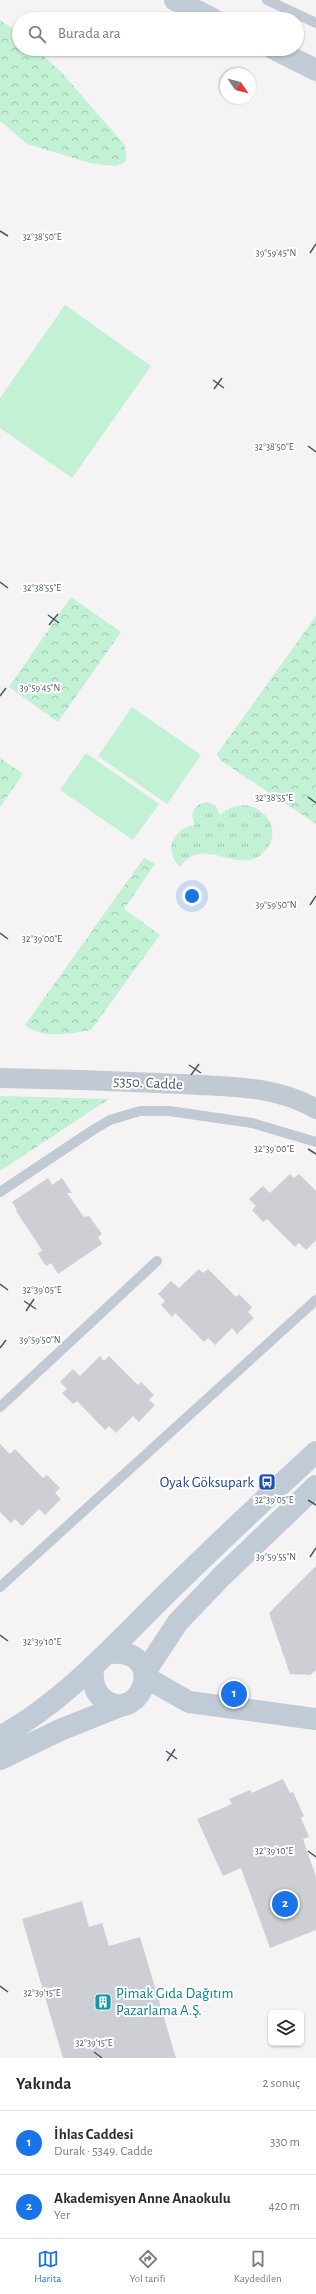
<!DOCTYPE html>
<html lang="tr">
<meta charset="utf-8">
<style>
:root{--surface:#fff;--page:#f7f7f7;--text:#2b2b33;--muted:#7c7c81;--line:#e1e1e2;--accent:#1a73e8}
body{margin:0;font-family:"Alegreya Sans",sans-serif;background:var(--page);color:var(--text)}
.controls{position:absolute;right:12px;bottom:12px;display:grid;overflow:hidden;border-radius:6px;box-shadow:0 1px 3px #0004}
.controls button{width:36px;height:36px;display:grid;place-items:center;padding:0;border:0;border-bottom:1px solid var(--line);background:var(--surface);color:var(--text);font:20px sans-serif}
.compass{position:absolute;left:220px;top:68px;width:36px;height:36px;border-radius:50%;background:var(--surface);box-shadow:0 1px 3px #0004;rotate:125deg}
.you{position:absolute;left:192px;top:896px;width:14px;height:14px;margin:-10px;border:3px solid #fff;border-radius:50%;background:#1a73e8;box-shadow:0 0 0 6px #1a73e833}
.badge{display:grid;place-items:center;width:26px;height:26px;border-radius:50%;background:var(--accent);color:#fff;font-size:13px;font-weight:700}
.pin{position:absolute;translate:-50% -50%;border:2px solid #fff;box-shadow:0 1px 4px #0006}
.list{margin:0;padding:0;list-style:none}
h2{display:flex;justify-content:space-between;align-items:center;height:52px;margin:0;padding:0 16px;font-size:17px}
h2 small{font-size:13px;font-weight:400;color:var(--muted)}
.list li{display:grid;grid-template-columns:26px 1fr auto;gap:12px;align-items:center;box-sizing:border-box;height:64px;padding:0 16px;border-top:1px solid var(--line)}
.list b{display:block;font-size:15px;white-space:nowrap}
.list p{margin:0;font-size:13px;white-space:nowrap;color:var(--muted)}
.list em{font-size:13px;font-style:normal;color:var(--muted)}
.icon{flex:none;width:22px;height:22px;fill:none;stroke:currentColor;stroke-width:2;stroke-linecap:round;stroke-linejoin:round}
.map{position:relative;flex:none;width:316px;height:2058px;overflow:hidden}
.search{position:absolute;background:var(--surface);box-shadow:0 1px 3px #0004;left:12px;right:12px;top:12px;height:44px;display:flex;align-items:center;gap:10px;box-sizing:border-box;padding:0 14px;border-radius:22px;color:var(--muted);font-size:15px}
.sheet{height:180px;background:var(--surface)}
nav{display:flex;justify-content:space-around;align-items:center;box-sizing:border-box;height:56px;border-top:1px solid var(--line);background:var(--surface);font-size:11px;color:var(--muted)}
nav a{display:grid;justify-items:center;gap:2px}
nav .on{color:var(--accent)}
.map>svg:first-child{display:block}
.green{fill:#c3f1d5}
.forest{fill:url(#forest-crowns)}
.park{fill:url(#park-tufts)}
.building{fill:#cdcfd5}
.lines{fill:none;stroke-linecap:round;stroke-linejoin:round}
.lane{stroke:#c1cad2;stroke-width:10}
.street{stroke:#c1cad2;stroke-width:20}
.secondary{stroke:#c1cbd6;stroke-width:22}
.ticks{fill:none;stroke:#4a5661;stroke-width:1.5}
.labels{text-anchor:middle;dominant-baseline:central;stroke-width:4;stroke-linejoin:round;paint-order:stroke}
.street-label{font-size:15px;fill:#4a5661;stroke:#fff}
.transit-label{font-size:15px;fill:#164399;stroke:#fff;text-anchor:end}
.culture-label{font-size:15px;fill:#0d838f;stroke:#fff;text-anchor:start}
.ticks-label{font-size:10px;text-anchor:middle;fill:#4a5661;stroke:#fff;stroke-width:4;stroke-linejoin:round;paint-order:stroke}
</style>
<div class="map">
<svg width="316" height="2058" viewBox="0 0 316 2058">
<defs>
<pattern id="forest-crowns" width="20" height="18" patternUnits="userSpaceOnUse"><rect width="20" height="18" fill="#c3f1d5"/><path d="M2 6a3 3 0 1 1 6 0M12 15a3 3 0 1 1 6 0" fill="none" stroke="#a0c6b0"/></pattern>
<pattern id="park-tufts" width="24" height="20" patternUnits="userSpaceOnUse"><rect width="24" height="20" fill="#c3f1d5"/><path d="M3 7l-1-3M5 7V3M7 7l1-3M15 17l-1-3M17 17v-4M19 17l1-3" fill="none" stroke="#a0c6b0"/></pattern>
</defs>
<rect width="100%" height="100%" fill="#f5f3f3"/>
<path class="green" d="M65 305 151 366 72 478 0 428V398Z
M132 707 201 755 167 804 98 756Z
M86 753 159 804 133 840 60 790Z"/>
<path class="forest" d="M0 20 19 33V49H36L62 73 124 144 127 155 125 162 116 166 106 165 90 163 27 144 0 121Z
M71 597 121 632 58 722 9 687Z
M316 616V824L220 760 217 754Z
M0 758 23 774 0 807Z
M144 858 155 864 124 909 160 935 91 1030C71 1033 43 1040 25 1025Z
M0 1096H1L109 1099 0 1171Z"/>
<path class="park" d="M207 802 216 806 220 815C249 788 288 823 266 850 241 880 204 832 180 867 163 850 173 828 195 825 189 814 194 804 207 802Z"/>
<path class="building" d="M290 1174 294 1178 299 1174 316 1191V1240L306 1250 299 1243 295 1247 267 1219 263 1222 252 1210 256 1206 249 1199 263 1186 270 1193Z
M48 1178 52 1185 62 1178 72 1193H67L84 1217 89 1216 102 1234 98 1237 102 1244 58 1274 51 1263 46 1266 38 1254 42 1250 16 1211 17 1210 12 1202Z
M199 1269 203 1273 208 1269 236 1297 239 1294 252 1307 248 1312 254 1318 237 1334 232 1328 215 1345 208 1338 204 1342 175 1313 172 1317 161 1305 165 1301 158 1294 171 1281 179 1288Z
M100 1356 104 1361 109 1356 138 1385 141 1382 154 1395 149 1400 155 1405 139 1422 133 1416 116 1433 109 1426 105 1430 77 1401 73 1404 62 1393 67 1389 60 1382 73 1369 80 1376Z
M0 1444 10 1454 15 1449 43 1478 47 1475 60 1488 55 1493 61 1499 45 1515 39 1509 22 1526 15 1519 11 1523 0 1512Z
M316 1566V1670L310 1675 290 1674 269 1613Z
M283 1779 290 1793 293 1792 304 1816 301 1818 309 1837 303 1839 316 1877V1930L270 1948 241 1868 223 1876 197 1819 232 1804 229 1799 250 1790 252 1793Z
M82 1901 89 1927 102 1923 109 1946 140 1937 176 2058H63L22 1919Z"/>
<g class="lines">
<path class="lane" d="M267 0 316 23
M0 1192 93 1130 110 1120 140 1111H169L252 1123 316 1142
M0 1407 157 1261
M0 1587 316 1300"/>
<path class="street" d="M0 1078C61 1079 122 1081 183 1084 227 1087 277 1085 316 1109"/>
<path class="secondary" d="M175 0 213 19
M274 49 316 70
M93 1666C92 1680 93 1693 106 1701 142 1724 170 1647 108 1653
M145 1672 178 1622 222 1576 316 1486
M145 1677 189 1702 316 1719
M0 1737C64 1701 113 1647 164 1596 214 1547 265 1499 316 1452
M0 1759 60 1730 125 1704"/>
</g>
<path class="ticks" d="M0 231 8 236M310 253 316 244M213 380 224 388M214 389 222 378M308 446 316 452M0 582 8 588M48 615 59 623M49 625 58 614M0 696 6 688M308 797 316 803M310 905 316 896M0 933 8 939M189 1065 201 1073M191 1075 199 1064M308 1149 316 1154M0 1284 8 1290M24 1301 36 1309M26 1311 34 1299M0 1348 6 1340M308 1500 316 1505M310 1557 316 1548M0 1635 8 1641M166 1751 177 1759M167 1761 175 1749M308 1851 316 1857M0 1986 8 1992M94 2052 102 2058"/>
<defs>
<g id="bus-square" transform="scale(0.9)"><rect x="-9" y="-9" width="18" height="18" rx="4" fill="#1a4fb4" stroke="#fff"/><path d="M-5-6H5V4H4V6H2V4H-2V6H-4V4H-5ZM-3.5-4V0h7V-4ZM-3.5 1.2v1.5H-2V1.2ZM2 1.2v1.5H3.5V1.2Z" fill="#fff"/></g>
<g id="building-square" transform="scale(0.9)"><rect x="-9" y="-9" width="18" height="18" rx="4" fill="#0f9aa8" stroke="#fff"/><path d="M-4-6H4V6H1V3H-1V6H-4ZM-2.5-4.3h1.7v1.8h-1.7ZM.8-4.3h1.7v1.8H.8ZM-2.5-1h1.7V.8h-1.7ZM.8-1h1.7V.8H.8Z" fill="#fff"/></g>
</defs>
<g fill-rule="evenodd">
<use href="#bus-square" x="267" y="1482"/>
<use href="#building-square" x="103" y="2002"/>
</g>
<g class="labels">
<g class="street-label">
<text transform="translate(148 1083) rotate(3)">5350. Cadde</text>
</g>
<g class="transit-label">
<text x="254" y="1482">Oyak Göksupark</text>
</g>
<g class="culture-label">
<text x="116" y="1993">Pimak Gıda Dağıtım<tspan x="116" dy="17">Pazarlama A.Ş.</tspan></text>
</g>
</g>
<g class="ticks-label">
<text x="42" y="240">32°38'50"E</text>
<text x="276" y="256">39°59'45"N</text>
<text x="274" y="450">32°38'50"E</text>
<text x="42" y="591">32°38'55"E</text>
<text x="40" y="691">39°59'45"N</text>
<text x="274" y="801">32°38'55"E</text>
<text x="276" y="908">39°59'50"N</text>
<text x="42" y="942">32°39'00"E</text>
<text x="274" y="1152">32°39'00"E</text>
<text x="42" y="1293">32°39'05"E</text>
<text x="40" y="1343">39°59'50"N</text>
<text x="274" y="1503">32°39'05"E</text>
<text x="276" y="1560">39°59'55"N</text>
<text x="42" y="1645">32°39'10"E</text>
<text x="274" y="1854">32°39'10"E</text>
<text x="42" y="1996">32°39'15"E</text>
<text x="94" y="2046">32°39'15"E</text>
</g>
</svg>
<div class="controls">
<button><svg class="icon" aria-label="layers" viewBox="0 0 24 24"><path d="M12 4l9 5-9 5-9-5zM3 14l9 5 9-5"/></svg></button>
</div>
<svg class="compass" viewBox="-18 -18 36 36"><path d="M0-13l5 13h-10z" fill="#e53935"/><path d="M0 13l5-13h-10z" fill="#7c7c81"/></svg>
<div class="you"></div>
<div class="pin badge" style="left:234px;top:1694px">1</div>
<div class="pin badge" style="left:285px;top:1904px">2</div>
<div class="search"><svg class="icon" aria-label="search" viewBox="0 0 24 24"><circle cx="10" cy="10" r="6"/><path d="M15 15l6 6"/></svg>Burada ara</div>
</div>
<section class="sheet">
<h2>Yakında<small>2 sonuç</small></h2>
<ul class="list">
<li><span class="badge">1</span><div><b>İhlas Caddesi</b><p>Durak · 5349. Cadde</p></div><em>330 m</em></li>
<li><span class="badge">2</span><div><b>Akademisyen Anne Anaokulu</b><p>Yer</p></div><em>420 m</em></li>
</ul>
</section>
<nav>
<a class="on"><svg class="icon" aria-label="map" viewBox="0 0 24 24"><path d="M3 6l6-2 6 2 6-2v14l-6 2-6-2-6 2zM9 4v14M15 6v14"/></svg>Harita</a>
<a><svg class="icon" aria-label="directions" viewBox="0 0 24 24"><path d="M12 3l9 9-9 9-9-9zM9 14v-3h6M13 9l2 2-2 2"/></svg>Yol tarifi</a>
<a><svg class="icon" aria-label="saved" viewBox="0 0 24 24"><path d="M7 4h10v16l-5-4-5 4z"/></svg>Kaydedilen</a>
</nav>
